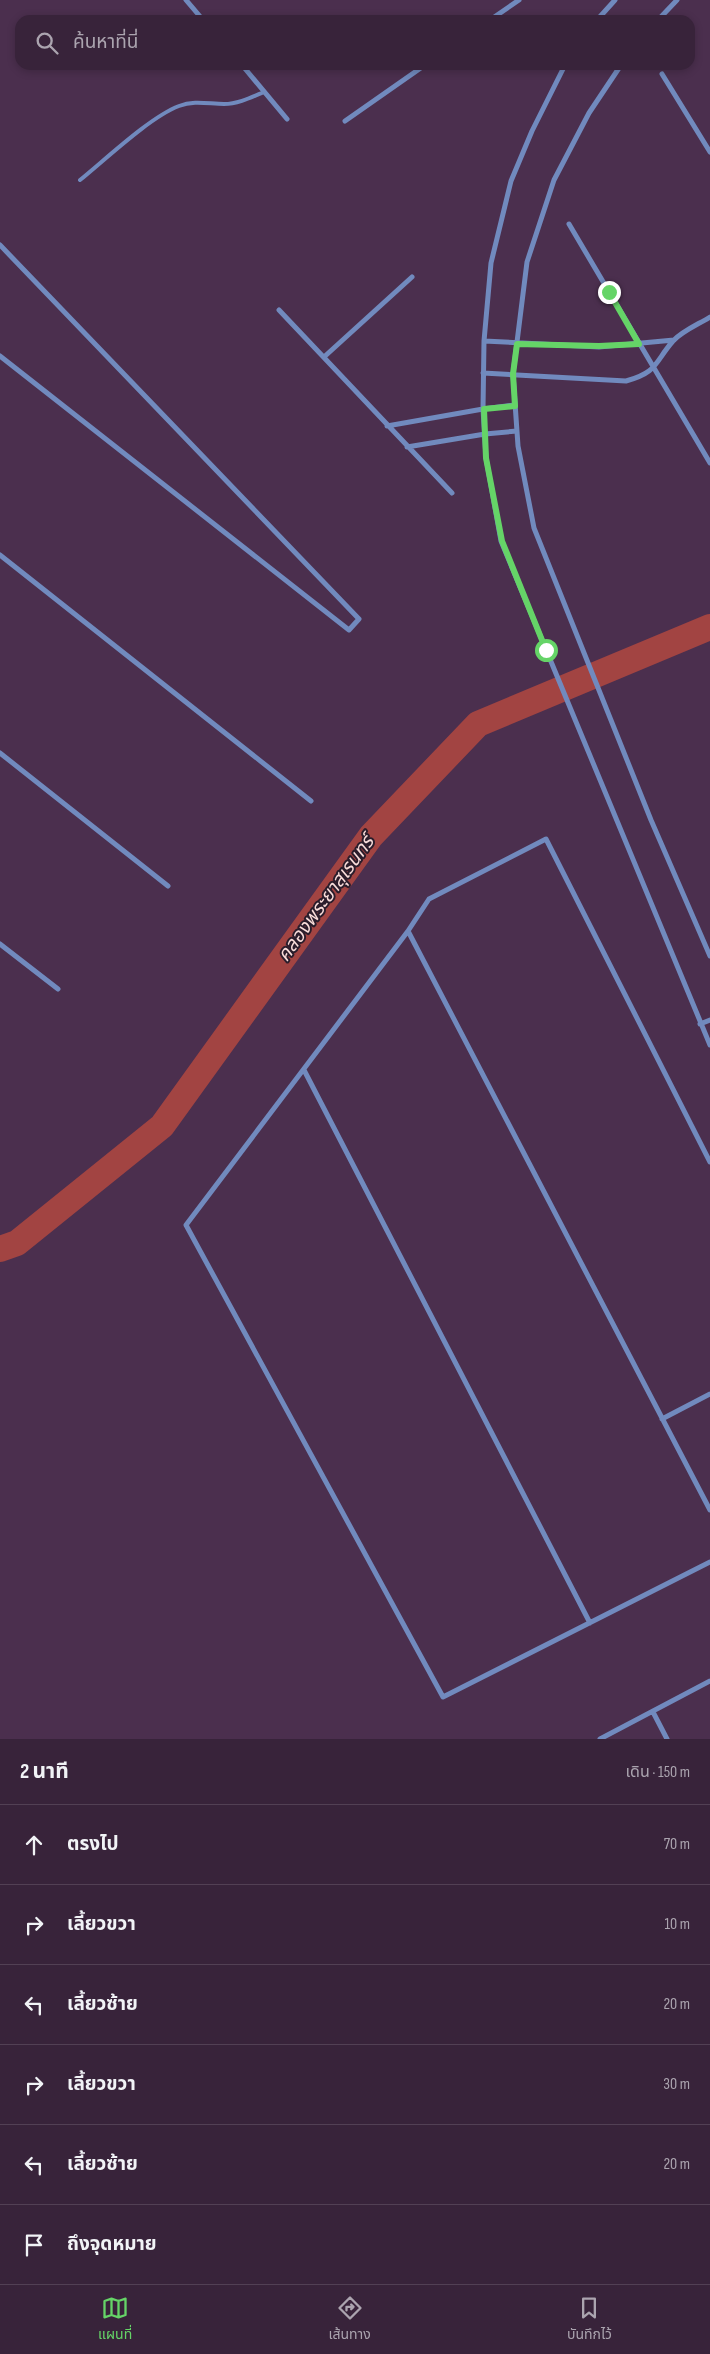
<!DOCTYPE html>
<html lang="th">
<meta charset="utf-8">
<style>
:root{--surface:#38233a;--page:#3f2b42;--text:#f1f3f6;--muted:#aba4af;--line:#524054;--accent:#65d467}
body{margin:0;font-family:"Sofia Sans Condensed","Noto Sans Thai",sans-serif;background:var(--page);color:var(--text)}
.stop{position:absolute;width:15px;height:15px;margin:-11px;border:4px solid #65d467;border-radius:50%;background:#fff}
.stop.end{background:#65d467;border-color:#fff;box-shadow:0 1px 5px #0008}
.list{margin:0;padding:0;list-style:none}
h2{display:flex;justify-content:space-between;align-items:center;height:65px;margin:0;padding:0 20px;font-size:21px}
h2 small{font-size:16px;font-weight:400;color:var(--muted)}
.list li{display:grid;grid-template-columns:32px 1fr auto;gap:15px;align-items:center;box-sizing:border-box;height:80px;padding:0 20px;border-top:1px solid var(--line)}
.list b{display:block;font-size:19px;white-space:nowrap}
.list em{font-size:16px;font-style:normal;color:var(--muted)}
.icon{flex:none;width:28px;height:28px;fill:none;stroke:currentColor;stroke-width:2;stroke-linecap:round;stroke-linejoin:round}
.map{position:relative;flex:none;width:710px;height:1739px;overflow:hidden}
.search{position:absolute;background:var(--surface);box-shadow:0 2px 8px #0003;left:15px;right:15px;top:15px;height:55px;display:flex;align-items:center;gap:12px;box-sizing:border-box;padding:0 18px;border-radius:15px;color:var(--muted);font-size:19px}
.sheet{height:545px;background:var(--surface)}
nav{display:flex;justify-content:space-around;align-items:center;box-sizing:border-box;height:70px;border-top:1px solid var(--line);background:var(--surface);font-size:14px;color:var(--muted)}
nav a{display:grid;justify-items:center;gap:2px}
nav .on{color:var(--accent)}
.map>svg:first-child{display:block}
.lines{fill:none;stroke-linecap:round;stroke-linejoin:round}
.canal{stroke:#a24442;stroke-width:26}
.lane{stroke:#718abe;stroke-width:4}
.street{stroke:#718abe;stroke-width:5}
.route{stroke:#65d467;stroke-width:6}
.labels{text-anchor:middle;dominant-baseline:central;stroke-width:4;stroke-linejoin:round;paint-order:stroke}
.water-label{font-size:19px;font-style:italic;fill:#f9ddda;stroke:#2a1d2b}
</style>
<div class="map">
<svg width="710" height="1739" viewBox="0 0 710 1739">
<rect width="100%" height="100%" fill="#4b2f4e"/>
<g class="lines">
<path class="canal" d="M0 1249 17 1243 162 1126 371 836 478 724 710 627"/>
<path class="lane" d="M80 180C106 159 150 117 179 106 194 100 209 104 224 104 238 104 252 97 264 92"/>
<path class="street" d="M186 0 203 20
M490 20 519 0
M597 20 615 0
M658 20 677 0
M242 65 287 119
M565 65 532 131 511 181 491 263 484 341 483 409 486 458 501 541 710 1045
M621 65 589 113 554 180 527 262 513 374 518 446 534 528 651 820 710 956
M662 74 710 152
M345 121 425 65
M569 224 710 463
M0 245 359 619 349 630 0 356
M279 310 452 493
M484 341 599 347 674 340
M324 357 412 277
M483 373 626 381C658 372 654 363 673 341 682 331 699 324 710 317
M387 426 483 409 515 405
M407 447 485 434 517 431
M0 555 311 801
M0 753 168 886
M408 931 186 1225 443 1697 710 1562
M0 944 58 989
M700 1024 710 1020
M304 1070 590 1623
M710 1162 546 839 429 899 408 931 710 1510
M662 1419 710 1394
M653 1712 667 1739
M600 1739 710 1681"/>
</g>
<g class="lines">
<path class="route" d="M546 650 502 541 486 458 484 409 515 406 513 374 517 344 599 346 639 344 609 292"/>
</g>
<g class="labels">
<g class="water-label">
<text transform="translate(326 899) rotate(-54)">คลองพระยาสุเรนทร์</text>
</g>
</g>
</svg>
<div class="stop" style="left:546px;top:650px"></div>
<div class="stop end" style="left:609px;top:292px"></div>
<div class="search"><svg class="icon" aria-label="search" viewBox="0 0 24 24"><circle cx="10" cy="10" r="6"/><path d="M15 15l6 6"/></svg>ค้นหาที่นี่</div>
</div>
<section class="sheet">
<h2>2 นาที<small>เดิน · 150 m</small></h2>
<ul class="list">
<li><svg class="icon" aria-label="ahead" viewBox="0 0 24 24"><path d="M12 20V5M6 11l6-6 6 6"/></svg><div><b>ตรงไป</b></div><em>70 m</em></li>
<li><svg class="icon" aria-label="right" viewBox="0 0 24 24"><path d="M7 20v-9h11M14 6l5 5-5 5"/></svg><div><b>เลี้ยวขวา</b></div><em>10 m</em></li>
<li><svg class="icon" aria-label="left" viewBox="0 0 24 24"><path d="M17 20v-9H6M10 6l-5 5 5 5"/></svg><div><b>เลี้ยวซ้าย</b></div><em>20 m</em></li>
<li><svg class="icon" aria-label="right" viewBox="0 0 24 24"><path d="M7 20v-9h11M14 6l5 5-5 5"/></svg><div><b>เลี้ยวขวา</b></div><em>30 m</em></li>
<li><svg class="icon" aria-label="left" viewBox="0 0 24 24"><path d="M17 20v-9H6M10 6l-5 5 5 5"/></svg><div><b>เลี้ยวซ้าย</b></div><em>20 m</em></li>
<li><svg class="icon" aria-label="arrive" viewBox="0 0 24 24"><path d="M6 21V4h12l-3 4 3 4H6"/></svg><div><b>ถึงจุดหมาย</b></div></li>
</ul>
</section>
<nav>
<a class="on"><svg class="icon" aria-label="map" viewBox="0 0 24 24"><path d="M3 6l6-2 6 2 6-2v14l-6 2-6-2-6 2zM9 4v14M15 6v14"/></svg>แผนที่</a>
<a><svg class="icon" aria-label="directions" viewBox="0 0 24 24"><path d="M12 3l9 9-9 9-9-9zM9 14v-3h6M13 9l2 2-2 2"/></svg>เส้นทาง</a>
<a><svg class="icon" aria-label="saved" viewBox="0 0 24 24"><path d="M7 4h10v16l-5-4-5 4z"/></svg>บันทึกไว้</a>
</nav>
